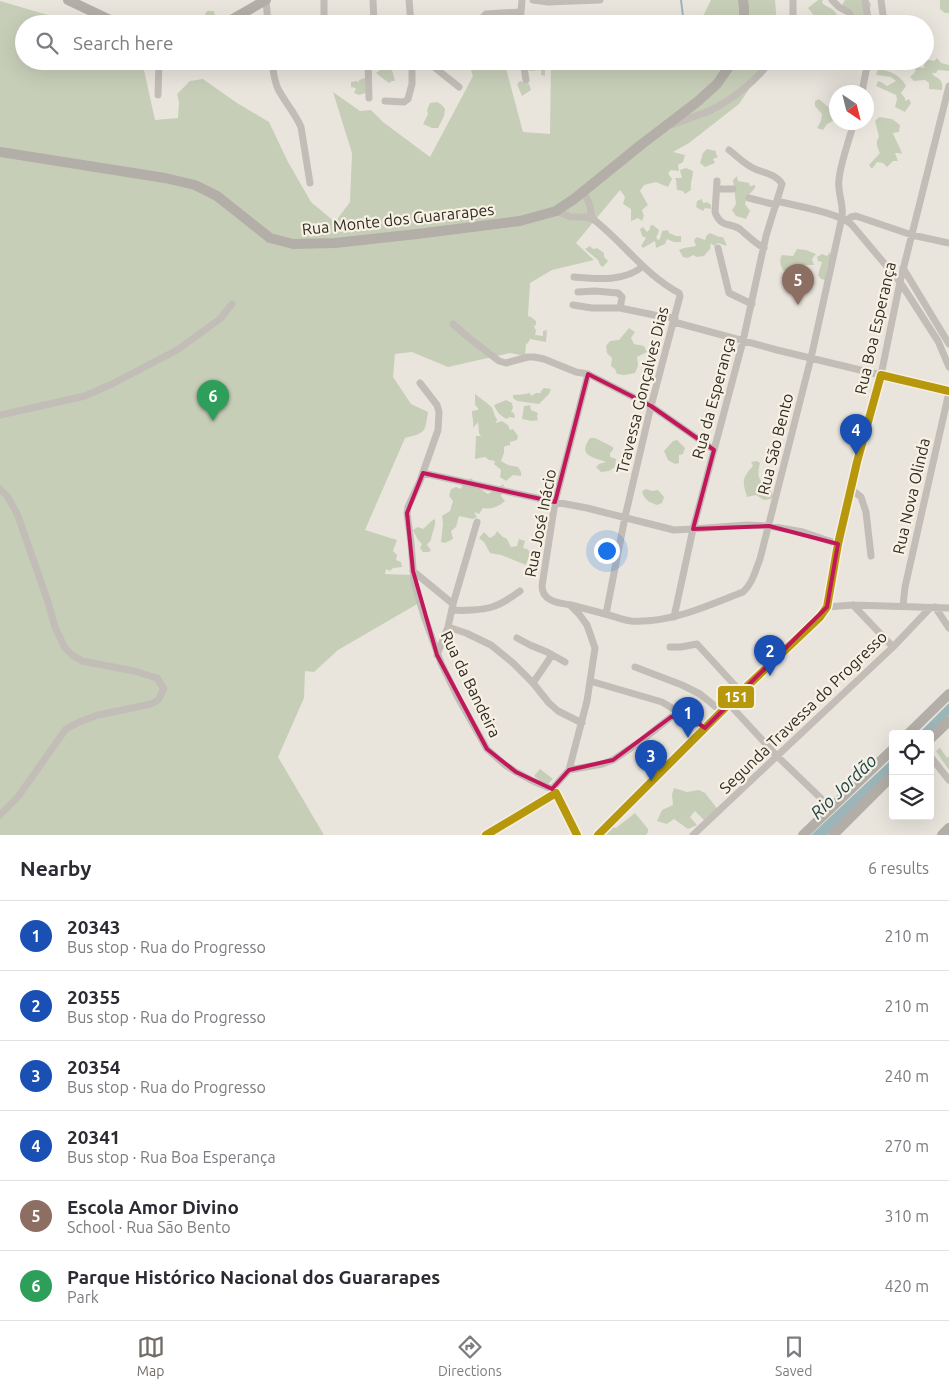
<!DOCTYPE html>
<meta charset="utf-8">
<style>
:root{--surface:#fff;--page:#f2f2f3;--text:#2b2b33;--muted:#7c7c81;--line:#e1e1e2;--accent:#726c66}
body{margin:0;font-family:Ubuntu,sans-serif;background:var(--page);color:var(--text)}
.controls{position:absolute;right:15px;bottom:15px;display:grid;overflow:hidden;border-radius:5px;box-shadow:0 5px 20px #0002}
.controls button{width:45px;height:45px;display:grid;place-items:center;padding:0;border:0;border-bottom:1px solid var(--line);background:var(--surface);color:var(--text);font:25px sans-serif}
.compass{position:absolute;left:829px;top:85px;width:45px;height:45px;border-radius:50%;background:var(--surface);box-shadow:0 5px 20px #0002;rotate:145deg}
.you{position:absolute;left:606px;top:550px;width:18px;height:18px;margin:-12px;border:4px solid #fff;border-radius:50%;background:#1a73e8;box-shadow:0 0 0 8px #1a73e833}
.badge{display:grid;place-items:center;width:32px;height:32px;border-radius:50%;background:var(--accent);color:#fff;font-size:16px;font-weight:700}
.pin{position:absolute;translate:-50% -41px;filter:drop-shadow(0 1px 2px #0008)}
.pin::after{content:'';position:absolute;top:26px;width:18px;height:15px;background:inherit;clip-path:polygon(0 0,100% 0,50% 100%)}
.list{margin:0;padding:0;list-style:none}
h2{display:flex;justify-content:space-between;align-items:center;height:65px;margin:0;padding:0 20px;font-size:21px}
h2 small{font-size:16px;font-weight:400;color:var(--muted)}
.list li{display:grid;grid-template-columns:32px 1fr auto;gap:15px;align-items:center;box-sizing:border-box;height:70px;padding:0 20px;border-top:1px solid var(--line)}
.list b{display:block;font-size:19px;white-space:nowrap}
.list p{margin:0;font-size:16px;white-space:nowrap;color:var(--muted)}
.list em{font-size:16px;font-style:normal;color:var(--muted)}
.icon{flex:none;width:28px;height:28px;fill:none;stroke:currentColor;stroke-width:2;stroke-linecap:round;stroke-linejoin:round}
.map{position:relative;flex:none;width:949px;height:835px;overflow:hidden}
.search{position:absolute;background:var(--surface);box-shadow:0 5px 20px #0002;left:15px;right:15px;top:15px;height:55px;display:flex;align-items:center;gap:12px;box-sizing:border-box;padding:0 18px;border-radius:28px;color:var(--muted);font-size:19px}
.sheet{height:485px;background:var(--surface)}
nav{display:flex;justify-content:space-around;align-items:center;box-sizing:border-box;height:70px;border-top:1px solid var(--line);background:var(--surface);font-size:14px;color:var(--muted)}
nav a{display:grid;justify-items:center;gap:2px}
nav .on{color:var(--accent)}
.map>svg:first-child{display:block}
.green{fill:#c7ceb8}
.water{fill:#9bb5b9}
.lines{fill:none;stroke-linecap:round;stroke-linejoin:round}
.stream{stroke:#9bb5b9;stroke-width:2}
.street{stroke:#c2bdb7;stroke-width:7}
.secondary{stroke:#b3aea7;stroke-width:10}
.bus-1-casing{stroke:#f7f1e4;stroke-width:11}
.bus-1{stroke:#b7980d;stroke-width:8}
.marked{fill:none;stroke:#c2185b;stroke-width:4;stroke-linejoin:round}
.labels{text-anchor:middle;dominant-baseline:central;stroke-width:4.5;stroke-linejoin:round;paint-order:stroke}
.street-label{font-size:16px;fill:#322b26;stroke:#f7f1e4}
.water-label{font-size:18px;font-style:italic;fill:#1f454f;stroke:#f7f1e4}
.line-badge{stroke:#f7f1e4;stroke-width:2}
.badge-label{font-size:14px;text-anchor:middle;font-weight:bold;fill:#fff}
</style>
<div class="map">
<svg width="949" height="835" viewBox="0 0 949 835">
<rect width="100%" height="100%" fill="#e9e5dd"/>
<path class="green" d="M711 0H775L777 24H699Z
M818 0H823L822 3C828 8 834 8 837 15L834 18 837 24H818L819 22 808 8Z
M845 0H868L871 4 868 17 857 16 842 5Z
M940 0H949V13H945L940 9Z
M0 1 48 15 63 24H24V61H142L155 120 178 118 179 102 177 94 190 81 203 79 237 103 269 122 288 162 311 202 335 222 350 202 352 153 333 92 360 111 371 110 383 122 430 157 473 76 468 61H504L523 132 550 134 551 61H768L739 104 689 143 673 152 685 155 683 162 678 165 679 171 671 170 668 173 672 179 668 187 656 182 644 185 640 191 648 205 642 210 644 216 642 221 638 218 631 221V209L623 204 625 197 620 190 576 243 594 260 552 270 530 283 528 316 531 317 536 321V325L534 326 536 331 535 335 543 336V331L547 330 546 342 530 339 528 343 526 344 525 356 510 353 448 367 412 352 395 354 393 377 411 404 428 412C425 432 426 433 405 438L365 530 397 540 393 551 397 555 396 560 401 562 402 567 393 568 390 571 386 569 385 574 413 575 419 603 338 650 314 672 305 671 304 698 278 757 324 835H0Z
M207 11H214L215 16 218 19 225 17V21L220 24H208L205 14Z
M664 18 662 24H597Z
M937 58 941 63 949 65V71L938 70 936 73H932L934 76C941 79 943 82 942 90L929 89V83L925 80 914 81 910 77 915 72 916 67 924 68 925 59 934 61Z
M537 61H545V76L541 75V70L529 71 531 65 536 63Z
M384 63 392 70 395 81H392L389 83 376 73 380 70 379 65Z
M878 68C890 72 900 74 906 86L901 93 905 98V101L909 99 911 103 905 112 895 107 897 99 896 95 876 86 878 81 883 83 887 86 896 81 891 77 876 75Z
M365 78 366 93 359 95 354 93 356 88 351 87V82L356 81 359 82V80Z
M520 81 529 84 531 90 522 96 517 84Z
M819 99C827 107 834 108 833 121L827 124 823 130 817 128 821 121 822 114 815 106V101Z
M437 102 442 105 445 109 444 116 438 128H432L423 124 428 114 427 110 430 103Z
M879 117 892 119 900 125 899 132 893 133C895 140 900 146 902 154L898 153H895L898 161H893L887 167 883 163 877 162 872 169 869 165 880 153C877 147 875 142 879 137L875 121Z
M707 149 716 151V154L718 157 713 159 715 163 705 167 700 163 703 153Z
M686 168 693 171C693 178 690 183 691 190L685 194 683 191 677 190 676 180 675 178H682L680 170Z
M737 176 738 181 749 183 750 186 755 185V188L747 197 745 204 750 211 746 219 736 216 732 210 736 204 733 180Z
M702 199 703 203 707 202 711 205V209L705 208 703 211 696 207 697 201Z
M653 225 659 230 658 234 656 237 658 240 660 239 662 231 668 230 669 233 676 236H681V242H674L667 239 665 244 656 248 655 241 643 248 641 246 646 238 642 236 640 229 643 227 647 232 650 229V226Z
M710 233 719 237H723L727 246 718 243 714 246 711 243 710 249 704 256 697 257 693 255 688 258 683 257 679 250 684 248 696 246 694 240 697 237 705 240 707 235Z
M590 246 593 249 597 248 604 253V257L608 261 603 267 600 265 598 260 585 249Z
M797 249 806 250 816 254 812 259 814 265H805L800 267 801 272 805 280 803 286 792 283V277L794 273 783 270C780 265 779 260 782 255L793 256Z
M830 252V260C826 266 827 273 825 280L821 279 818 275 822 262 818 261 817 257 822 254 827 256Z
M629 328 635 332 631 338 634 344 644 346 647 352 637 357 638 366 635 373 624 375 617 374 615 369 611 366 612 358 607 353 606 346 610 341 619 340Z
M544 388 551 389 549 394 539 404 517 401 513 398V395C519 395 525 394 530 393L531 396 536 393H541V391Z
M475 394C479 397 489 404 492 408 494 411 494 416 497 419L496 423 502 421 508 425 510 430 513 429 518 436 517 440 510 442V446L508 445 504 447V453L501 461 508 465 518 467 521 472V476L513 475 506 481 500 477 501 470 494 464 495 461 489 460 485 457 475 459 476 436H481L479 433 478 422 473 428C474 420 472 418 472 411L478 410V408L475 405Z
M506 400 512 403 513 408 511 412 514 413 515 418 509 417 507 419C500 416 497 412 494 405Z
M530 405 531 410 538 413 537 417 538 420 532 421 522 419 524 406Z
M590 438H595L613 447V450L610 453V457L616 459 615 467 609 471 601 472 596 467 599 464 606 462C593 457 577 456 590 438Z
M677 440 685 448 683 454 679 455V463L675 464 668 460 664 451 673 441Z
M757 461 760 463C754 486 767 480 773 495L771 499 764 500 756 495 747 497C742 481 742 478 753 466L751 462Z
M472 478 475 489 477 485 480 489 488 494 504 484 501 496 505 501C499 506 492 510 483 508L479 514 474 512 477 517 473 519 459 516 456 527 451 531 453 539 445 543 441 542 443 523 442 516 450 511 453 501 449 496 451 489 456 487 461 489 463 483Z
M646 489 652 491 658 490 664 497 662 503 657 505C649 502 644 500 642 491Z
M435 519C436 527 432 532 431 540L427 545 431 550 429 552H423L420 548 422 544 418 540 413 530 418 527 423 529C427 526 430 521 435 519Z
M497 531 503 537 507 539 511 547 517 546 519 539 525 541 523 548 527 549 530 552 526 565 501 555 490 553 484 542 479 538 484 532 490 538 495 535Z
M940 748 947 758 949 756V770L936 751Z
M540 769 553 779 547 785 534 776Z
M674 788 687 792 699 790 705 793 719 811 705 821 695 811 690 817 697 825 688 829 674 819 667 824 657 821 662 810 673 805 672 794Z
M635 813 648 829V832L646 835H603L612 827 616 828Z"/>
<path class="water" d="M949 703V715L930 734H918Z
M893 758V772L827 835H811Z"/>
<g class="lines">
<path class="stream" d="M681 0 684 24"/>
<path class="street" d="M266 0 268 24
M324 0V24
M373 0 374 24
M409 0 411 24
M533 0 548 2 600 0
M793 0V24
M832 0 839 7 848 12 858 24
M865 0 869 24
M482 24 483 17 486 14 521 12
M520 24 522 0
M880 24 883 15 881 0
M254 61 272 64
M272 61C273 71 274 80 278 89 285 102 295 113 301 127L310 183
M368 61 369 98
M523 61 526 80
M412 63 429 65 434 67 459 87
M862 92 868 61
M158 95 159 61
M385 101 404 102 408 99 412 84V61
M672 125C684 120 697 116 709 111 730 101 757 81 770 61
M717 181 715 212C721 229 732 222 741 230 749 237 755 243 764 248
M718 189H733
M584 191 590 206 592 219
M749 198 776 205
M777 201C796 206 840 213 852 225L900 282 938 341 949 367
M556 211 571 217H585L593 219C623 242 645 275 679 293L680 296 651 406 625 517 606 614
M847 220 851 217 856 216 912 235 949 243
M718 248 729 293 752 304
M903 268 949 344
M574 277C597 279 625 282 643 266
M578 292 595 291 618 293 622 297 620 308
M573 305 592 308H620L659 316 675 318
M674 322 777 350 881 375 900 282 949 86
M453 324 469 338 499 361 506 363 528 357H534L544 359 576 372 588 374 651 406 714 450
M588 374 555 502 542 586C542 602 560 603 571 605 583 608 594 611 605 614 614 616 622 620 631 621 669 624 709 605 743 592 753 583 755 571 760 559L811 358 842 217C844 204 837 192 839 179 841 161 849 141 854 122
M420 383 437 405 439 412 438 430 420 481 408 507 407 513 411 543 414 581 424 616 441 663 457 696 487 749 505 765 516 772 533 781 552 789 556 793
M0 415 85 396 112 384 177 350 220 319 232 304
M423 473 555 502 587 508 674 530 693 529 747 525 769 526 803 532 838 544
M0 489 8 497 18 516 48 602 55 627 65 648 72 655 82 661 134 671 157 678 164 689 158 700 151 704 98 715 79 722 66 729 17 798 0 815
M851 489 861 497 866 512 871 556
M413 571 453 604
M853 605 893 647
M903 606 905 587 949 392
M827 607 853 605 949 608
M935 607 949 628
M452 610C463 611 482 610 492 607 502 604 512 597 520 591
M674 617 693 529 743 341 766 236 782 184C776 174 764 173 755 169 745 165 737 156 729 150
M448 627 466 633 491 645 513 663 533 683 549 703 558 711 582 723
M517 638 530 645 547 652 565 662
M670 647H681L697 644 741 692
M437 655 448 627 453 604 477 522
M635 667 682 685 700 694 721 711
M590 681 662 702 705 728
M533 683 552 655
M729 704 777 756 831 808
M930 756 949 780
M569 770 587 701 595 648 587 625 579 614 571 606
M552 789 569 770 602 764 613 760 641 741 671 717 678 715H686
M693 835 893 647 930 608"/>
<path class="secondary" d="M68 0 108 19 123 24
M743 0 744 7V24
M224 24 266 0
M0 152 165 178 195 185 217 196 270 238 293 244 335 243 417 234 520 221 556 211 574 199 642 144 697 102 717 84 733 61
M908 734 949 694
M930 739 949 721
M486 835 556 793 577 835
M598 835 741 692 820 617 827 607 838 544 857 462 881 375 949 391
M803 835 893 749
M833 835 893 775
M942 835 949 828"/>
<g class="bus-1-casing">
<path id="bus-1" d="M486 835 556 793 577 835
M598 835 741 692 820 617 827 607 838 544 857 462 881 375 949 391"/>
</g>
<use href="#bus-1" class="bus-1"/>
</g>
<path class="marked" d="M588 374 651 406 714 450 693 529 769 526 838 544 827 607 705 728 686 715 671 717 613 760 569 770 552 789 516 772 487 749 437 655 413 571 407 513 423 473 555 502Z"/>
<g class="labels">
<g class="street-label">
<text transform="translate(398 219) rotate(-6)">Rua Monte dos Guararapes</text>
<text transform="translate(875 328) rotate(-77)">Rua Boa Esperança</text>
<text transform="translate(642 390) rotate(-76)">Travessa Gonçalves Dias</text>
<text transform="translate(713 398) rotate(-75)">Rua da Esperança</text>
<text transform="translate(775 444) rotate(-76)">Rua São Bento</text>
<text transform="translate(911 496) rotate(-77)">Rua Nova Olinda</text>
<text transform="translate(540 523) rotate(-79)">Rua José Inácio</text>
<text transform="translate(471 684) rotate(64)">Rua da Bandeira</text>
<text transform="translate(803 712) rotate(-44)">Segunda Travessa do Progresso</text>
</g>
<g class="water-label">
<text transform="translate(843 786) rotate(-44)">Rio Jordão</text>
</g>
</g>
<rect class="line-badge" x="717" y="685" width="38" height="24" rx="5" fill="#b7980d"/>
<g class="badge-label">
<text x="736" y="702">151</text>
</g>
</svg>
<div class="controls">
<button><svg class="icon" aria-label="locate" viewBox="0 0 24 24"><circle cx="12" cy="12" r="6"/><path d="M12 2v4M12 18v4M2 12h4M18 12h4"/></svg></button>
<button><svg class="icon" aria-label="layers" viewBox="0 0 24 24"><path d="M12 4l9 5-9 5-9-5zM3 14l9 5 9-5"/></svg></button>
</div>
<svg class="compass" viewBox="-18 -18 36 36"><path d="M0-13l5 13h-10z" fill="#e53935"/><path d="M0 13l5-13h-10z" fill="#7c7c81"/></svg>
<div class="you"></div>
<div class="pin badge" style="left:688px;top:738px;background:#1a4fb4">1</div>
<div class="pin badge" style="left:770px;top:676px;background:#1a4fb4">2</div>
<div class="pin badge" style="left:651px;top:781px;background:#1a4fb4">3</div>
<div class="pin badge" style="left:856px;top:455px;background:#1a4fb4">4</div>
<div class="pin badge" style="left:798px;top:305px;background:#8d6e63">5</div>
<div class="pin badge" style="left:213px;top:421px;background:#2e9e5b">6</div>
<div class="search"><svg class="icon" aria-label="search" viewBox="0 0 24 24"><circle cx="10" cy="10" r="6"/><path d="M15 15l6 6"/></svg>Search here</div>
</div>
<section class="sheet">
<h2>Nearby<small>6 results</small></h2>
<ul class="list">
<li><span class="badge" style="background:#1a4fb4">1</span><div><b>20343</b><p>Bus stop · Rua do Progresso</p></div><em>210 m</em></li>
<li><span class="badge" style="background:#1a4fb4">2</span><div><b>20355</b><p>Bus stop · Rua do Progresso</p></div><em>210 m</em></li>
<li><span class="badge" style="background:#1a4fb4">3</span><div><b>20354</b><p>Bus stop · Rua do Progresso</p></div><em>240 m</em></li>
<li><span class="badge" style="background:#1a4fb4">4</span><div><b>20341</b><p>Bus stop · Rua Boa Esperança</p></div><em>270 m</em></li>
<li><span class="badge" style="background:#8d6e63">5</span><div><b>Escola Amor Divino</b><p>School · Rua São Bento</p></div><em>310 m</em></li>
<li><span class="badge" style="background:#2e9e5b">6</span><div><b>Parque Histórico Nacional dos Guararapes</b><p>Park</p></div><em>420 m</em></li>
</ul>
</section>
<nav>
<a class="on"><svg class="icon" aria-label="map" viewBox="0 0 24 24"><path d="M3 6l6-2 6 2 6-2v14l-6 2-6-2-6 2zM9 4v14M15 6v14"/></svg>Map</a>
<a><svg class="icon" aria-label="directions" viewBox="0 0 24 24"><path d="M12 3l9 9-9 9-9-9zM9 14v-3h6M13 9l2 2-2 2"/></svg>Directions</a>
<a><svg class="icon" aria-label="saved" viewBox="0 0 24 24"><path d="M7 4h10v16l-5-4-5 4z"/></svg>Saved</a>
</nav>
